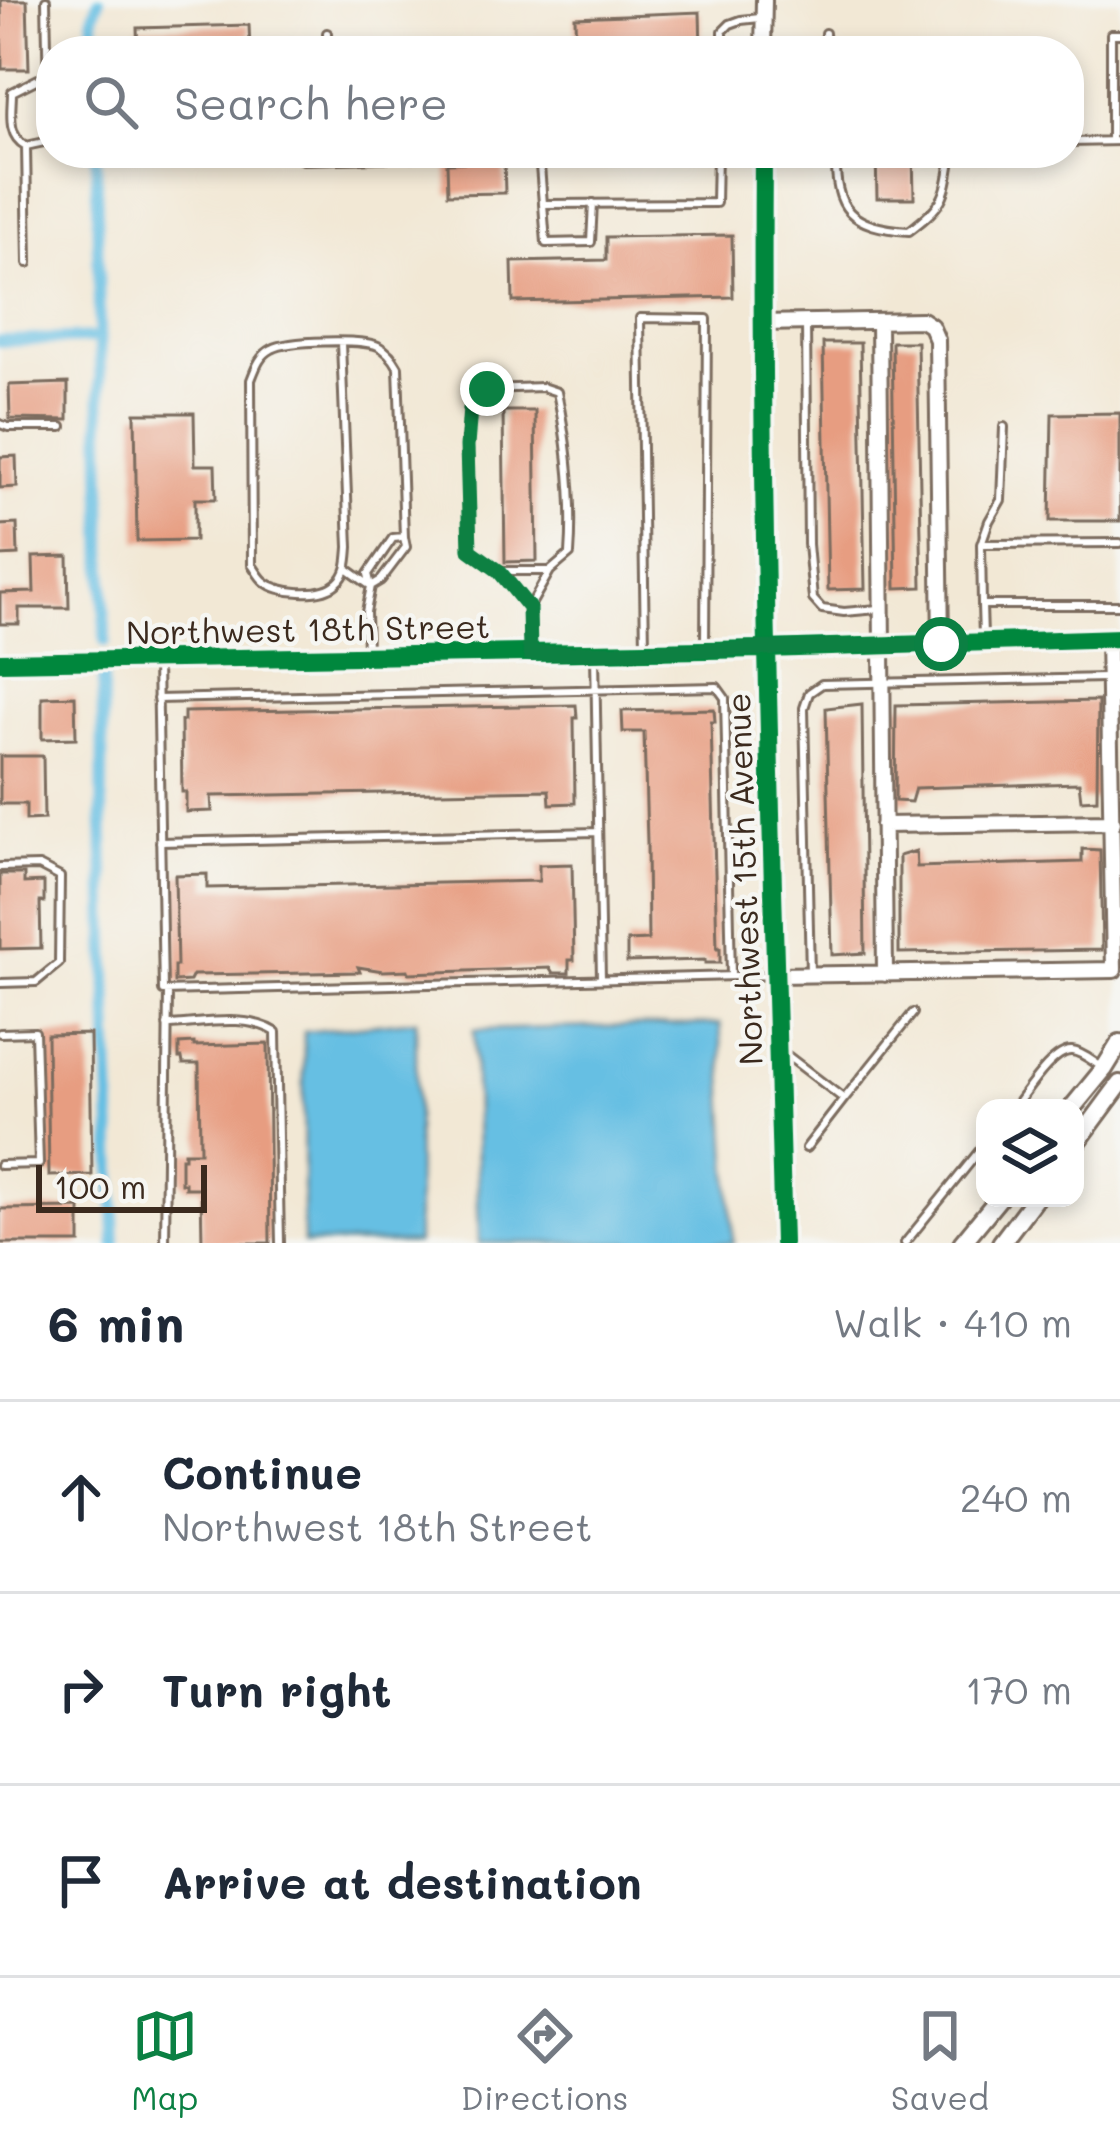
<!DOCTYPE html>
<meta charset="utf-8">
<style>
:root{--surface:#fff;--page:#f6f6f7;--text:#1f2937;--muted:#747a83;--line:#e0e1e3;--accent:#0b8043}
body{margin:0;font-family:Mali,sans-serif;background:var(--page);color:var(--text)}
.controls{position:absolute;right:36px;bottom:36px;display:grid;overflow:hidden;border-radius:24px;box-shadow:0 6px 18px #0003}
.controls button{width:108px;height:108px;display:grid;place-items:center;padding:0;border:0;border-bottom:3px solid var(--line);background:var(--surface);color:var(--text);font:60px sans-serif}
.scale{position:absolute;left:36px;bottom:30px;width:171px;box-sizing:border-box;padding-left:12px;border:6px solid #3b2a1e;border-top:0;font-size:33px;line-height:42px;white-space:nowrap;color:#3b2a1e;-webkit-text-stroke:9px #f6f6f2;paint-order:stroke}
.stop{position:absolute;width:36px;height:36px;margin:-27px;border:9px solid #0b8043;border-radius:50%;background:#fff}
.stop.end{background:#0b8043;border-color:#fff;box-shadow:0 3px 12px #0008}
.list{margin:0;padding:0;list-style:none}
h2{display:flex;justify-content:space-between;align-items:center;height:156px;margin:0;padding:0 48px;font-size:51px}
h2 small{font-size:39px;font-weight:400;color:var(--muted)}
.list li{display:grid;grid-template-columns:78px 1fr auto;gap:36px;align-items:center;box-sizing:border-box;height:192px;padding:0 48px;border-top:3px solid var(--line)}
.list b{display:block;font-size:45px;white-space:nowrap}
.list p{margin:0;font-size:39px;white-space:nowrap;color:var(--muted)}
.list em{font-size:39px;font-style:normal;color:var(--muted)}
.icon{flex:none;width:66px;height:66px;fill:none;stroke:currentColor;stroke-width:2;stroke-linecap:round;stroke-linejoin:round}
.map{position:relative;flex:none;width:1120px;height:1243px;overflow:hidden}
.search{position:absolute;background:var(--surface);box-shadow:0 6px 18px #0003;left:36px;right:36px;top:36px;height:132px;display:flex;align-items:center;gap:30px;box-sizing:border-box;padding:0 42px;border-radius:48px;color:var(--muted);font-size:45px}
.sheet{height:732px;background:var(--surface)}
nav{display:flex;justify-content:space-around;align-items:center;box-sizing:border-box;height:168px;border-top:3px solid var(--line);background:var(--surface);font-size:33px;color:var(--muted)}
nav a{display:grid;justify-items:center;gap:6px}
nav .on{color:var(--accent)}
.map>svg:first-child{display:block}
.water{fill:#66bfe3;stroke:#507480;stroke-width:3}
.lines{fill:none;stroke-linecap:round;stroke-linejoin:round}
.canal{stroke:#66bfe3;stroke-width:12}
.building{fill:#e79d81}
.service-casing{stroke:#7b6c5e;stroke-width:12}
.minor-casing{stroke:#7b6c5e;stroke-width:20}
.tertiary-casing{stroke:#7b6c5e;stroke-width:22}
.service{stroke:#fff;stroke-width:6}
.minor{stroke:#fff;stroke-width:14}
.tertiary{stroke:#fff;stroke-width:16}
.cycleway-casing{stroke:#f6f6f2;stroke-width:26}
.cycleway{stroke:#00873e;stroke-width:18}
.route{stroke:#0b8043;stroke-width:15}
.labels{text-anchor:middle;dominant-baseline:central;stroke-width:9;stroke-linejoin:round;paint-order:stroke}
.street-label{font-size:33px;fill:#3b2a1e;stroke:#f6f6f2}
</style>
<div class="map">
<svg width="1120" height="1243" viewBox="0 0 1120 1243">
<rect width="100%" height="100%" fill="#f6f6f2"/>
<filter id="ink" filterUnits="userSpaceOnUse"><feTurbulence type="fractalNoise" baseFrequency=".00833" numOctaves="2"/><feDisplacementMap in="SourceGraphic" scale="24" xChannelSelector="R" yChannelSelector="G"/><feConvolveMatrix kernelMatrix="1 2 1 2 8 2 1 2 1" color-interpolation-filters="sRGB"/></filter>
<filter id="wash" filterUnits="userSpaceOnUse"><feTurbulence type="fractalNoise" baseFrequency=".004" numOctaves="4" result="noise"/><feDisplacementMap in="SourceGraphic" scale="48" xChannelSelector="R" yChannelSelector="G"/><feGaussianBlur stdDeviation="2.7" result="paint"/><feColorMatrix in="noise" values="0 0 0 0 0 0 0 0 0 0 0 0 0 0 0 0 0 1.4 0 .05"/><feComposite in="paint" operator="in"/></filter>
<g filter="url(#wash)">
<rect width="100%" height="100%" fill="#f2e8d5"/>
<path class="water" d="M416 1020 417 1243H303L304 1032Z
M720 1024 733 1243H479L474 1030Z"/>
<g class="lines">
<path class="canal" d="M94 51 93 16 99 0
M96 153 105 641
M0 341 100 338
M103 678 102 800 115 1243"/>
</g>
<g id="blocks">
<path class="building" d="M1 0H27L29 69H2Z
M700 12 701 51H576L575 17Z
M249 25 250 51H138L137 28Z
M876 153H913L914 198H877Z
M504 161 505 193 448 194 447 163Z
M732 235 733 297 513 302 512 262 606 260V237Z
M892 342H917L922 587 896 588Z
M823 343H860L865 589 828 590Z
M68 383V420L10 419 9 385Z
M503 411H535L537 561 505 562Z
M135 413H194L195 465H215L216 499H195V540L137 541Z
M1120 413V521H1050L1052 414Z
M16 456 17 487 0 488V457Z
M17 524 18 555 0 556V525Z
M68 556 69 608H19V624H0V593L34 592 33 557Z
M75 696 76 738 42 739V697Z
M1098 701 1097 799 1081 800 1079 783 915 788 911 802 895 801 896 705Z
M862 704 865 953 832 955 826 708Z
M576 705 577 718H574L575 803 550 804 549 790 211 796 212 811 186 812V792H182L181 721H184V712Z
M714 709 715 722H711L717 948H720V963H705V960L627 962V941L648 940 647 842 644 732H623L622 711Z
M0 756H43L44 819 26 820V804H0Z
M1082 849 1100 850 1102 950 899 953V856L916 851 917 867 1082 862Z
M572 864 574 960H569V973H553L550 968 409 973 408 970 383 971 358 967 360 972 193 975 190 981 174 982V966H177L175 875 207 874V888L539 881V865Z
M0 874H24V883L44 882V902H40L41 948 0 949Z
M90 1034 92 1175 49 1176 47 1035Z
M194 1043V1046L268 1044 270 1243H202L201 1188H185V1183H181V1158H184V1152H200L199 1064H183L182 1058H179V1044Z
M80 1208V1243H0V1209Z"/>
</g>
</g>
<g filter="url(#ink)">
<use href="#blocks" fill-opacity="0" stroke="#7b6c5e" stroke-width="3"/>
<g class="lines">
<g class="service-casing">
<path id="service" d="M327 33 328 51
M825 33 826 51
M723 51V31L730 24 741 20 760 18
M1111 141V34H1120
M1069 142 1120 141
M26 146C6 136 12 111 12 92L48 74
M539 153 543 204 716 203 717 153
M836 153C834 211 851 227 909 231 946 203 945 198 952 153
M543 204 546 243 591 242 593 203
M28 263 26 146 49 141 46 0
M806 322 808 544 813 599 822 609 844 612 878 609
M341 343 349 547C348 560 348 574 337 583 322 597 278 594 264 581 259 577 256 570 252 565L251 380C256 367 260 355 272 349 288 340 362 339 378 346 388 351 393 358 398 367L404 537
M542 387 557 392C568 446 574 500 570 554L550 571 529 608 499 571 470 550 467 446 469 409 487 389Z
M0 424 8 427H62
M1120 543 981 544 982 605H1120
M981 544 989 521 1001 500 1004 427
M347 569 368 584
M499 571H549
M982 605 983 637
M529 610 530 650
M645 648 640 318 707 319 705 647
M367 653 366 612 371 586 368 574 393 538 404 537 406 547 381 580 371 586
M595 656 601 979
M157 663 163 991 775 975
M157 699 717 687 725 698 731 976
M160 842 598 832
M0 867 39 866 60 877 59 963 36 982 0 983
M810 974 804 708 809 693 822 684 1105 678
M167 1025C200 1024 247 1013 276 1032L280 1243
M0 1033 35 1032 39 1164 0 1165
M780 1050 844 1099 806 1148
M844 1099 913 1013
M1014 1108C1026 1093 1053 1049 1072 1051 1082 1052 1092 1061 1100 1066
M165 1243 168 991
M905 1243 985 1144"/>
</g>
<g class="minor-casing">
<path id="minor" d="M763 51 764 0
M763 153C760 517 773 880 783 1243
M303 156 415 153
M879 321 885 974
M761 323 922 320 931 326 937 340 941 644
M883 825 1113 822
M776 975 1114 970 1108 638"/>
</g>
<g class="tertiary-casing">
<path id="tertiary" d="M0 662 766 649 1120 638
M1072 1108 1104 1069 1120 1043
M1075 1145 1120 1084
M962 1243 999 1198
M1001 1243 1035 1198"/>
</g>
<use href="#service" class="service"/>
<use href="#minor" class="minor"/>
<use href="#tertiary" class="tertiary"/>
<g class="cycleway-casing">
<path id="cycleway" d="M763 153C760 517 773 880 783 1243
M0 662 766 649 1120 638"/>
</g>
<use href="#cycleway" class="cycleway"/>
</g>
</g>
<g class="lines" filter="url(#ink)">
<path class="route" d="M487 389 470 409 467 446 470 550 499 571 529 608 530 654 941 644"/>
</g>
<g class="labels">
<g class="street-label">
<text transform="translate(308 628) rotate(-1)">Northwest 18th Street</text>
<text transform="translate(743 879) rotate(-92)">Northwest 15th Avenue</text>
</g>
</g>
</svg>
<div class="controls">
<button><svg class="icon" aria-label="layers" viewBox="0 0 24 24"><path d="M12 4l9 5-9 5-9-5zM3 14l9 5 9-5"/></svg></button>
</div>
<div class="scale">100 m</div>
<div class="stop" style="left:941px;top:644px"></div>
<div class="stop end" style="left:487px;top:389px"></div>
<div class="search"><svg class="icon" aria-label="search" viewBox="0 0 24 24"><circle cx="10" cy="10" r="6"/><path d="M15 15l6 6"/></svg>Search here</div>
</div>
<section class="sheet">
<h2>6 min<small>Walk · 410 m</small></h2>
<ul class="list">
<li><svg class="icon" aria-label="ahead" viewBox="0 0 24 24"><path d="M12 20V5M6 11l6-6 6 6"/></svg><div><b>Continue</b><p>Northwest 18th Street</p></div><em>240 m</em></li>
<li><svg class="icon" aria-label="right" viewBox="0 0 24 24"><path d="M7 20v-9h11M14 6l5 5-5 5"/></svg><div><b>Turn right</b></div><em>170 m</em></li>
<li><svg class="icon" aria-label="arrive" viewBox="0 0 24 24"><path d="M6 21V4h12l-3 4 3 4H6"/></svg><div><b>Arrive at destination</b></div></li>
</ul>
</section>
<nav>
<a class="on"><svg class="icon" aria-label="map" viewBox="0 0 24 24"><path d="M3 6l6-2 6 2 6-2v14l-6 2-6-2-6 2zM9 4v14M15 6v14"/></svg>Map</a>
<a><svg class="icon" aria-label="directions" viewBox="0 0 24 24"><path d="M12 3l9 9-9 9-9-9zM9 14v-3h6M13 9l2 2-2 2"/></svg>Directions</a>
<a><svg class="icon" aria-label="saved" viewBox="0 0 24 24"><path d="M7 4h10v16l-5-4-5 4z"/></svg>Saved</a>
</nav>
